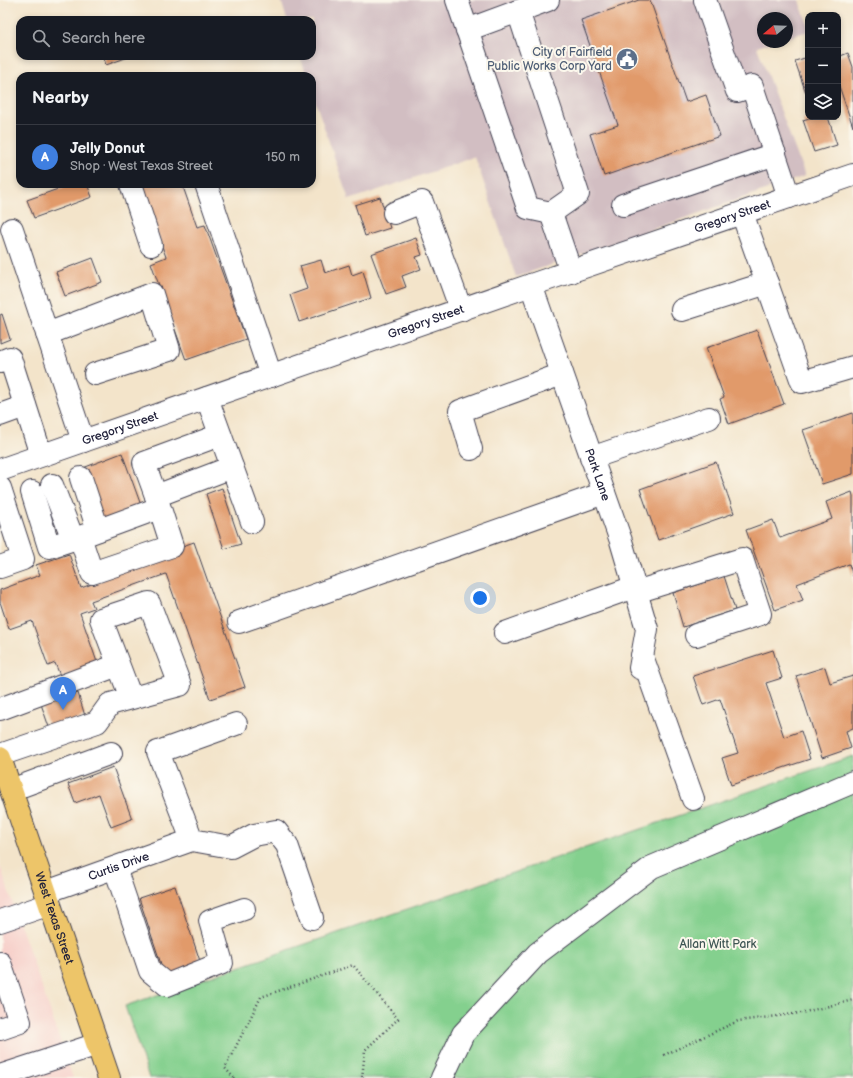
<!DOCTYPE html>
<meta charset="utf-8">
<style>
:root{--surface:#171b24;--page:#20242c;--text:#f1f3f6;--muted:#9ea1a6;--line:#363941;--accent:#1f6fb2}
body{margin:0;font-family:"Balsamiq Sans",sans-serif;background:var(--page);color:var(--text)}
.controls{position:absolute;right:12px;top:12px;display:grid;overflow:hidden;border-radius:8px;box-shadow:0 2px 6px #0003}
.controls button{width:36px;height:36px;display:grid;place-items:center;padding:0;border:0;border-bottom:1px solid var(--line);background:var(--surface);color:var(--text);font:20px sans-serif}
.compass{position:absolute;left:757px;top:12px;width:36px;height:36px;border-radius:50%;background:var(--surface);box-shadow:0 2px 6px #0003;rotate:251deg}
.you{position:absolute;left:480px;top:598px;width:14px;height:14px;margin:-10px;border:3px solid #fff;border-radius:50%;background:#1a73e8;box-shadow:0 0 0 6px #1a73e833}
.badge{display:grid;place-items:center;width:26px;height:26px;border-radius:50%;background:var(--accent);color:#fff;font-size:13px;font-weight:700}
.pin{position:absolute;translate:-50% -33px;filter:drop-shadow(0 1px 2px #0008)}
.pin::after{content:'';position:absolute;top:21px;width:14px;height:12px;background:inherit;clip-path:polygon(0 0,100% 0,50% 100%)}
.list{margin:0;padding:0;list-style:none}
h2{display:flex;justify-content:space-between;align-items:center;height:52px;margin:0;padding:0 16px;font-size:17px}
h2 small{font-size:13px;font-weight:400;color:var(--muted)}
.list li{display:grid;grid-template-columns:26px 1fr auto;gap:12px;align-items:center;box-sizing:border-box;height:64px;padding:0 16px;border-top:1px solid var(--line)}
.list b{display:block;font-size:15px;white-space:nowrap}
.list p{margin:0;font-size:13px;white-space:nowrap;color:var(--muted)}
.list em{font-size:13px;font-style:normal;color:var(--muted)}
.icon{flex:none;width:22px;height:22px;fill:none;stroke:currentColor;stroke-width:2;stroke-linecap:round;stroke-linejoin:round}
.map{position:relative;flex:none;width:853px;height:1078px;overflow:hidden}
.search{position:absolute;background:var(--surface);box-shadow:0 2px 6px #0003;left:16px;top:16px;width:300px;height:44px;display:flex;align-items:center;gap:10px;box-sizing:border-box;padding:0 14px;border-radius:12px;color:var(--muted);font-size:15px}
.panel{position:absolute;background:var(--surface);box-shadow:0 2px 6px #0003;left:16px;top:72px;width:300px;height:116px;border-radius:12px}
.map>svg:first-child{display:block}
.built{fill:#f7d0ca}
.industrial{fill:#d2bec2}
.green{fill:#84d08e;stroke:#537964}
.building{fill:#e19a6a}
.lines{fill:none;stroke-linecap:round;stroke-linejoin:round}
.minor-casing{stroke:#413f50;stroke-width:24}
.major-casing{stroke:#413f50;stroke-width:24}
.path{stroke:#413f50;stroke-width:2.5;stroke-dasharray:1 3;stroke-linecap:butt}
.minor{stroke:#fff;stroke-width:22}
.major{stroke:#edc569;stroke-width:22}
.labels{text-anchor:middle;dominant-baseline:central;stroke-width:4;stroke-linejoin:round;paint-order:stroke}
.service-label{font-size:12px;fill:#4e5e75;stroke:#fbf7ec;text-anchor:end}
.street-label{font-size:12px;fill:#22223b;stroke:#fbf7ec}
.park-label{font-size:12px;fill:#3f5654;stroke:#fbf7ec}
</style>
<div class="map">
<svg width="853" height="1078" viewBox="0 0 853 1078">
<rect width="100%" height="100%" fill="#fbf7ec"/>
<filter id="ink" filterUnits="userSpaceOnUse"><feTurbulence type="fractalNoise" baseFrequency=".025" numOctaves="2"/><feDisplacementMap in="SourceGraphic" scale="8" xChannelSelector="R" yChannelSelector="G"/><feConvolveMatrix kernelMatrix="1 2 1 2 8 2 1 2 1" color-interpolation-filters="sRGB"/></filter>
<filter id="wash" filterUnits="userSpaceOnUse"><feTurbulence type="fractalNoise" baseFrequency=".012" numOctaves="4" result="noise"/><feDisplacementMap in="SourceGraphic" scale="16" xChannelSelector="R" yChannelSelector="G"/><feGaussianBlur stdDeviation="0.9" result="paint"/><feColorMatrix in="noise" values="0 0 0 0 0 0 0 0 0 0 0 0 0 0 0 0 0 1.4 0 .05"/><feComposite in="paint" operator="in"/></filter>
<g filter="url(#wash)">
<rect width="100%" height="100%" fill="#f3e4ca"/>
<path class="built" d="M0 866 73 1078H0Z"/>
<path class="industrial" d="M281 0H799L808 25V31L787 38V18H763V42H773L757 47 805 176 516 277 475 157 349 200 312 92V76H307L300 56H312V20H287Z"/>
<path class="green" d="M853 756V1078H149L125 1006Z"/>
<g id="blocks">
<path class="building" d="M639 0H650L686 102 706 95 720 136 604 176 590 134 618 125 581 20Z
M848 53 853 67V127L838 83V57Z
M103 56H131L106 65Z
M808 57V93H806L795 61Z
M812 117H828L837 145 814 152 803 120Z
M72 184H87L92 197 34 218 27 200Z
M145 184H182L197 227 205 225 246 339 186 360 151 263 166 257 140 186Z
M380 197 390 228 365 236 355 205Z
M416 238 422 255 416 257 421 269 402 276 406 287 386 294 371 254Z
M93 258 102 282 65 296 56 272Z
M321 260 325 273 349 265 352 275 363 271 371 298 299 322 290 295 307 289 300 266Z
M2 314 10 339 0 343V315Z
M757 330 784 404 729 424 720 399 724 397 706 348Z
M853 413V474L822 484 803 430Z
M122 453 142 508 103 523 83 468Z
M716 462 734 513 658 540 640 489Z
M222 488 241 544 224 549 206 494Z
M852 492 853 496V576L849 564 797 584 803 600 775 610 746 530 773 520 780 538 832 519 826 502Z
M194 542 245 687 210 699 166 574 91 601 94 608 80 613 98 665 61 678 55 663 48 666 32 621 9 629 0 602V590L40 575 36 565 69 554 81 588 103 580 101 575Z
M724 576 735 610 683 627 673 593Z
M773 650 782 678 766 683 784 737 801 731 810 759 731 785 722 758 738 753 720 699 703 705 693 676Z
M825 667 830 683 853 676V728L846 731 851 748 822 758 796 676Z
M78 693 85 716 51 733 41 704Z
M113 767 132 819 111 827 99 794 75 803 68 784Z
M175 886 202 967 166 979 139 898Z"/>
</g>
</g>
<g filter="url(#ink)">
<use href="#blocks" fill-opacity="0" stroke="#413f50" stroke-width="1"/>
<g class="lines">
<g class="minor-casing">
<g id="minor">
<path d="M457 0 528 208 551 213 578 194 518 11"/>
<path d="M705 0 737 91 752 86 789 197"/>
<path d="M467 30 548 0"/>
<path d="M131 184 151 245"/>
<path d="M206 184 271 376"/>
<path d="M623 205 775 154"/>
<path d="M394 213 422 202 461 310"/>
<path d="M551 213 571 272"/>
<path d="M742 213 802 382 853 367"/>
<path d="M12 229 83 441"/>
<path id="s1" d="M531 285 621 541 647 629 640 668"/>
<path d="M682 310 767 283"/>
<path d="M47 334 152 294 169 350 95 374"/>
<path d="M0 362 10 358 41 455"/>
<path d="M207 398 252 522"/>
<path d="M0 415 25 406"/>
<path d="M471 449 460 411 562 374"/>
<path d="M591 458 709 418"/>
<path id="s2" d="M0 470 531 285 853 175"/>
<path d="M81 478 98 530"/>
<path d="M52 485 73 539"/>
<path d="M0 488 23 559 0 567"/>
<path d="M32 492 49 547 80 537"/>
<path d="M156 496 144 463 220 435"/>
<path d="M159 508 80 537 92 573 172 546 156 496 232 467"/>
<path d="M636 592 742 559 760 614 696 635"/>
<path d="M239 622 604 493"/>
<path d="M505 633 634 587"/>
<path d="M642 656 693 799"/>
<path d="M0 709 118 665"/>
<path d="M0 755 97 722 110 704 180 685 149 603 101 619 131 698"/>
<path d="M11 790 111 753"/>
<path d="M192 840 231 847 254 835 276 831 287 845 312 918"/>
<path d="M192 840 158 752 236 724"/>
<path d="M115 868 150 971 167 985 222 963 210 921 244 909"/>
<path id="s3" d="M46 892 192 840"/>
<path d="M0 921 50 904"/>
<path d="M0 963 20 1022 0 1029"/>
<path d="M0 1076 98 1044"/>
<path d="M442 1078 463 1034 538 953 652 867 853 782"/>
</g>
</g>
<g class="major-casing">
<g id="major">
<path id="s4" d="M0 758 109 1078"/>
</g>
</g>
<path class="path" d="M664 1055 738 1021 801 1013 853 1000
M234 1078 225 1068 261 997 353 965 398 1019 365 1050 362 1078"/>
<use href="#minor" class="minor"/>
<use href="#major" class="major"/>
</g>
</g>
<defs>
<g id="civic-disc" transform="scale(1.15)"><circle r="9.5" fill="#5c6f8a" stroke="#fbf7ec"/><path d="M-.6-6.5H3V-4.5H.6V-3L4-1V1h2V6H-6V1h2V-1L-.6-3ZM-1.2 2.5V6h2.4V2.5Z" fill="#fff"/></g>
</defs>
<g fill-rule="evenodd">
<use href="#civic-disc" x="627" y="59"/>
</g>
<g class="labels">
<g class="service-label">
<text x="612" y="52">City of Fairfield<tspan x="612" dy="14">Public Works Corp Yard</tspan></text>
</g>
<g class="street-label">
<text stroke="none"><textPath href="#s2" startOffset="775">Gregory Street</textPath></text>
<text stroke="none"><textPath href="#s2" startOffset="451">Gregory Street</textPath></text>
<text stroke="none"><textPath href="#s2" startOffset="127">Gregory Street</textPath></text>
<text stroke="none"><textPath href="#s1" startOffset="201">Park Lane</textPath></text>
<text stroke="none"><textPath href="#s3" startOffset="77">Curtis Drive</textPath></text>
<text stroke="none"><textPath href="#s4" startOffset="169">West Texas Street</textPath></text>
</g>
<g class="park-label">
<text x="718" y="944">Allan Witt Park</text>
</g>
</g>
</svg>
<div class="controls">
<button>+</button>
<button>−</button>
<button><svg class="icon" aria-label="layers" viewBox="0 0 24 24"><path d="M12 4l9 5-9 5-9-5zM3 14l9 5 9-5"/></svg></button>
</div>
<svg class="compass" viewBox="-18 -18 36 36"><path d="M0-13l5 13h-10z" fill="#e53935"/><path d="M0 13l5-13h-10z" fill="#9ea1a6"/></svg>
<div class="you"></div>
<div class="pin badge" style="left:63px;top:710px;background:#3f7fe0">A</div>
<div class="search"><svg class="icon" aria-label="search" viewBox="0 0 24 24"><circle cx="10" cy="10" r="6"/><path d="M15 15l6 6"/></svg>Search here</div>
<section class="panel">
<h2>Nearby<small></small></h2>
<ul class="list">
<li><span class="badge" style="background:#3f7fe0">A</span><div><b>Jelly Donut</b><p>Shop · West Texas Street</p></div><em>150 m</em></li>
</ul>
</section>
</div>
